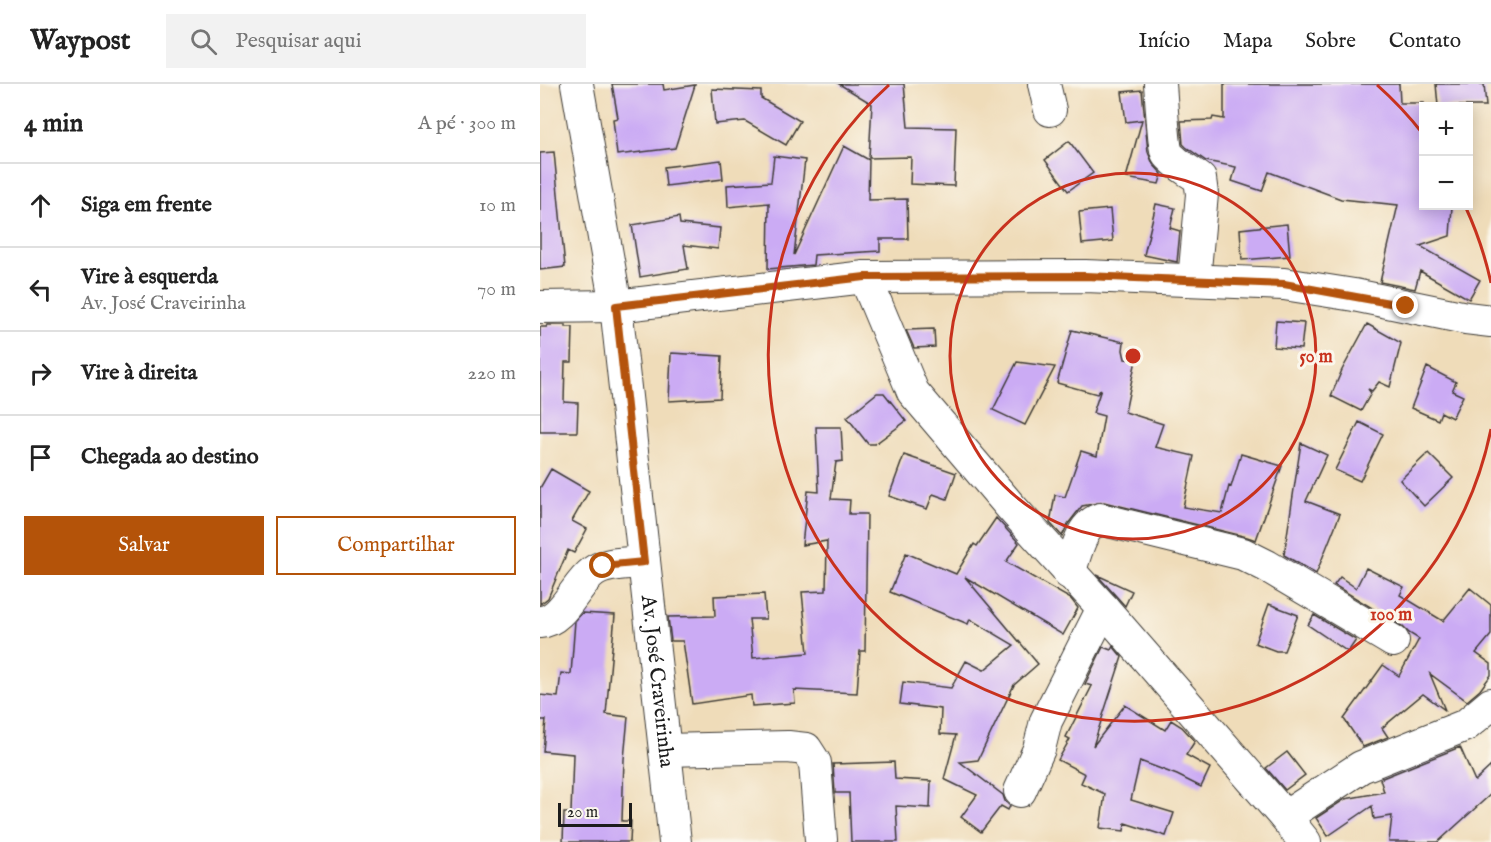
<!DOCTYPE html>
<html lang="pt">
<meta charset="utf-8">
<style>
:root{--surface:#fff;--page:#f2f2f2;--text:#222;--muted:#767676;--line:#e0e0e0;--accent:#b45309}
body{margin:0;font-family:"IM FELL English",serif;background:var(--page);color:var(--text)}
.controls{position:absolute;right:18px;top:18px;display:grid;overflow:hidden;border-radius:0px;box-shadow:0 3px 15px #0003}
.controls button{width:54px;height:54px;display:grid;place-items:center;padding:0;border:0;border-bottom:2px solid var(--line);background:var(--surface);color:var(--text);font:30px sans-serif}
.scale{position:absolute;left:18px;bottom:15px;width:74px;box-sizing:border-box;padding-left:6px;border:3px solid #1c1c1c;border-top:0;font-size:16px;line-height:21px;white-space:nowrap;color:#1c1c1c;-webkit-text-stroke:4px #fbf7ec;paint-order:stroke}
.stop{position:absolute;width:18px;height:18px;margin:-14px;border:4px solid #b45309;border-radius:50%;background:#fff}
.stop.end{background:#b45309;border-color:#fff;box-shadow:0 2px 6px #0008}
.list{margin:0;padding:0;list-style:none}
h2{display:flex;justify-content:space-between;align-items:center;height:78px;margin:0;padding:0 24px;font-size:26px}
h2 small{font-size:20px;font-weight:400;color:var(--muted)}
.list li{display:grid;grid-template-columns:39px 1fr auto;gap:18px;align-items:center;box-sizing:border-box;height:84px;padding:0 24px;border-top:2px solid var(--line)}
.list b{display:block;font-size:22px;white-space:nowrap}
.list p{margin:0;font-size:20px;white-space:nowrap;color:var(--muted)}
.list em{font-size:20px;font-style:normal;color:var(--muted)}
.actions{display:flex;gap:12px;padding:18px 24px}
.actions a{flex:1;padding:14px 0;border:2px solid var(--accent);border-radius:0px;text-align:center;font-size:21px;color:var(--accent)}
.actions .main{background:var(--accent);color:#fff}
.icon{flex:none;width:33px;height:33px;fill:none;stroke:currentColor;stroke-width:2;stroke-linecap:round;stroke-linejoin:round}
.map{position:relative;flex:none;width:951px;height:758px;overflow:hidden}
header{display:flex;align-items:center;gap:36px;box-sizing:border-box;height:84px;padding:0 30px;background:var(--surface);border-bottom:2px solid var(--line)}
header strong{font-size:28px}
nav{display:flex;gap:33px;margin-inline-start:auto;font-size:21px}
.search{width:420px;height:54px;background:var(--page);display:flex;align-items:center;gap:15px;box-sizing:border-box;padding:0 21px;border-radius:0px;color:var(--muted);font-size:22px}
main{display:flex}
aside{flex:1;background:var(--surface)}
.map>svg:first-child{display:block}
.building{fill:#cbabf4}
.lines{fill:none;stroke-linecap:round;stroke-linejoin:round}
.minor-casing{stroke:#3c3934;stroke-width:34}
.minor{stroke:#fff;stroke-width:32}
.route{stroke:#b45309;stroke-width:8}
.ring{fill:none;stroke:#c8321e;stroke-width:3}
.labels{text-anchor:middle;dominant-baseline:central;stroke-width:6;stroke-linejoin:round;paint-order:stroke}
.street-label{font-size:21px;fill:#1c1c1c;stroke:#fbf7ec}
.centre{fill:#c8321e;stroke:#fbf7ec;stroke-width:3}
.ring-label{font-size:18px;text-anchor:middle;font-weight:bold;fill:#c8321e;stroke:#fbf7ec;stroke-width:6;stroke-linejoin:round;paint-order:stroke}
</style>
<header>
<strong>Waypost</strong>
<div class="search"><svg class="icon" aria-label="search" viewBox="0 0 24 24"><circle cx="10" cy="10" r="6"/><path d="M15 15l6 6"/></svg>Pesquisar aqui</div>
<nav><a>Início</a><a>Mapa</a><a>Sobre</a><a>Contato</a></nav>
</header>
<main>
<aside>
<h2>4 min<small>A pé · 300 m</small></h2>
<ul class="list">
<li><svg class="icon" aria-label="ahead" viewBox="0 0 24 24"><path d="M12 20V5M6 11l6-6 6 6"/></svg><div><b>Siga em frente</b></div><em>10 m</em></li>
<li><svg class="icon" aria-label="left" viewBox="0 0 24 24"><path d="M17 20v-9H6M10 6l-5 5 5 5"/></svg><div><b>Vire à esquerda</b><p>Av. José Craveirinha</p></div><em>70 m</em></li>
<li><svg class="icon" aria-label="right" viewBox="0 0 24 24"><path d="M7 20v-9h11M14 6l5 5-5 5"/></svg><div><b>Vire à direita</b></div><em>220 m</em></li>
<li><svg class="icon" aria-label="arrive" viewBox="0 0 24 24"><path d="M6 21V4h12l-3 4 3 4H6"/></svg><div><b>Chegada ao destino</b></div></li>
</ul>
<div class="actions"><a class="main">Salvar</a><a>Compartilhar</a></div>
</aside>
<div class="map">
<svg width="951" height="758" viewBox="0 0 951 758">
<rect width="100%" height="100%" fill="#fbf7ec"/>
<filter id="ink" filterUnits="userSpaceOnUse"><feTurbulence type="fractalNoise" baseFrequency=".0167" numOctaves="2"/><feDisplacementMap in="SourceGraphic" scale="12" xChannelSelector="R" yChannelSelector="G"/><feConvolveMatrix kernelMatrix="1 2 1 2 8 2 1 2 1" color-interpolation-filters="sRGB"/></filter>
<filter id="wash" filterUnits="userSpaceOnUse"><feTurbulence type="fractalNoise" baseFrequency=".008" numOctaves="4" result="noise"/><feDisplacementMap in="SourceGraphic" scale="24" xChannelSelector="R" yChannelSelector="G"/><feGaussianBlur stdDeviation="1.35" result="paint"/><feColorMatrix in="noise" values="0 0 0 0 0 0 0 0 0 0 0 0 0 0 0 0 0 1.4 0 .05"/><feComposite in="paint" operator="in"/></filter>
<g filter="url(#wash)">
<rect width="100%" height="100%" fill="#efdcb9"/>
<g id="blocks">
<path class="building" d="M72 0H123L124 6 155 1 135 64 77 71 73 35 78 34Z
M299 0H364L368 43 416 44 414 102 370 100 371 73 329 74 332 20Z
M684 0H859L860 19H884V122H912L910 152 880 162 940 196 929 215 880 187 875 205 840 198 858 121 801 115 729 88 722 107 692 97 696 83 666 77 646 63 643 60 641 37 672 36 673 33 684 35Z
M896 0H944L946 22H898Z
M172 5 221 7V14L260 37 246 61 205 37 175 40Z
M602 6 608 68 613 80 622 90 619 100 586 94 602 36 586 38 582 8Z
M529 57 553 89 528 107 505 76Z
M304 62 329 76 328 116 367 115 368 155H340V167L274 171 273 181 228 185 229 119 188 123 187 101 231 98 234 72 265 76 254 171Z
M14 68 25 183 0 186V69Z
M181 76 183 95 126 102 124 83Z
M616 120 635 124 630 144 640 147 637 178 604 171Z
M570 125 573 157 542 160 539 128Z
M139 133 140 140 180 144 178 165 144 161 148 185 100 193 92 141Z
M747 140 750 172 702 176 700 145Z
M736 237 764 239 761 265 734 263Z
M827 240 861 259 850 303 839 298 832 307 828 305 831 309 821 327 791 312 802 286Z
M7 241H26V243H33L32 278H25L24 318 38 319 37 348H0V243H7Z
M394 245 395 263 374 264 366 246Z
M532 246 584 258 583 266 585 275 596 276 585 328 623 340 615 363 654 372 643 423 682 429 689 402 691 403 701 370 742 382 716 456 707 453 564 418 542 422 528 440 522 452 510 439 515 411 525 413 541 367 557 372 564 332 553 329 561 305 557 310 517 299Z
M131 269 182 272 180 314 129 317Z
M477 278 515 283 485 341 453 326Z
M887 283 916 298 912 307 923 312 912 334 901 328 898 336 871 324Z
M337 309H344L366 337 335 360H328L307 333Z
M819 338 843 350 820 397 795 386Z
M276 343H301L303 377 296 378 291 415 310 416 309 430H327L325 567H320L317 609 254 606 255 619 212 622 211 611 152 620 143 557H131L128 533 175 532 174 512 224 510 226 535H209L213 574 268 569 262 508 286 507 287 457 262 461 268 407 279 408Z
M761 359 787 371 766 417 800 430 776 490 744 471Z
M888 369 913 394 884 422 860 396Z
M364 371 416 389 407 415 393 410 387 425 349 412Z
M11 385 49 407 32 437 47 445 34 469 28 466 8 514 0 520V404Z
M456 434 479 459 466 478 531 515 538 524 523 551 425 493 498 580 474 601 438 676 420 678 463 711 465 717 470 722 468 726 461 722 441 748 421 733 437 711 404 695 416 651 400 650 401 625 360 620 363 598 411 604 426 577 444 586 474 561 430 535 428 540 350 508 366 469 416 490 434 460 437 462Z
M826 484 864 503 860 511 903 537 930 504 951 521V551L936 569 951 580V591L940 606 927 617 890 590 905 626 883 610 842 644 848 653 823 663 804 635 843 581 859 592 879 555 869 549 862 542 794 501 800 493 816 504Z
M557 491 592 507 585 522 576 512Z
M729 520 758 531 744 567H736L715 559Z
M42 529 75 531 66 630 88 633 84 675 82 737H91L90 758H23L24 729H31L33 670 3 667 6 636H0V611L18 613 21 589 31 590 35 537Z
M774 531 816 556 808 568 768 541Z
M573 562 582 573 553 662 585 621 625 646 631 636 642 643 655 657 646 671 670 684 661 703 637 691 600 677 591 716 634 729 626 752 585 739 584 747 560 744 565 710 541 699 545 690 518 676 530 655 526 653 552 602 545 600 563 563 571 566Z
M920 663 935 697 951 682V710L898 758H849L852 732 834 735 832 722 788 752 776 734 805 715 844 708 840 695Z
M747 668 765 691 745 706 726 684Z
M354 678 355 695 391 697 390 724 356 722 358 758H311L309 709H295L293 680Z"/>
</g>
</g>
<g filter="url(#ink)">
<use href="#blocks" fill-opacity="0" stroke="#3c3934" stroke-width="1.5"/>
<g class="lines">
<g class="minor-casing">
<g id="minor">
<path id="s1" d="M37 0 76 222 135 758"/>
<path d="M504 0 510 26"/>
<path d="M620 0C621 11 624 65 627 69 635 80 650 87 660 95L662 110 654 196"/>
<path d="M325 193 373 308 470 422 563 524 745 733 765 758"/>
<path d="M0 223 76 222 325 193 545 192 744 200 814 211 926 234 951 237"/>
<path d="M529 489C536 471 540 441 560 435L703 470 727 482 853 557"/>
<path d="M0 538C23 537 35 501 53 488 66 478 88 480 104 478"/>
<path d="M125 666 248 663 266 665 275 679 281 756"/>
<path d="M480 707 499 665 506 637 563 524"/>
<path d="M745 733 821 683 926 641 951 620"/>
</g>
</g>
<use href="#minor" class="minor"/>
</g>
</g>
<g class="lines" filter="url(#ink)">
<path class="route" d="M63 482 104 478 76 222 325 193 545 192 744 200 866 222"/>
</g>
<g class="ring">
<circle cx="593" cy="272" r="183"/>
<path d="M951 345A365 365 0 1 1 349 1M837 1A365 365 0 0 1 883 50M926 124A365 365 0 0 1 951 199"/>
</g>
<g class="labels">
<g class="street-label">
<text stroke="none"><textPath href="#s1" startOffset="603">Av. José Craveirinha</textPath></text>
</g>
</g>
<circle cx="593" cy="272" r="9" class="centre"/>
<g class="ring-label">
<text x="776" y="278">50 m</text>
<text x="851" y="536">100 m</text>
</g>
</svg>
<div class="controls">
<button>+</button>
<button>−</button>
</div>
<div class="scale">20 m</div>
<div class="stop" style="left:63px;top:482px"></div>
<div class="stop end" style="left:866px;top:222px"></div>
</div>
</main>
